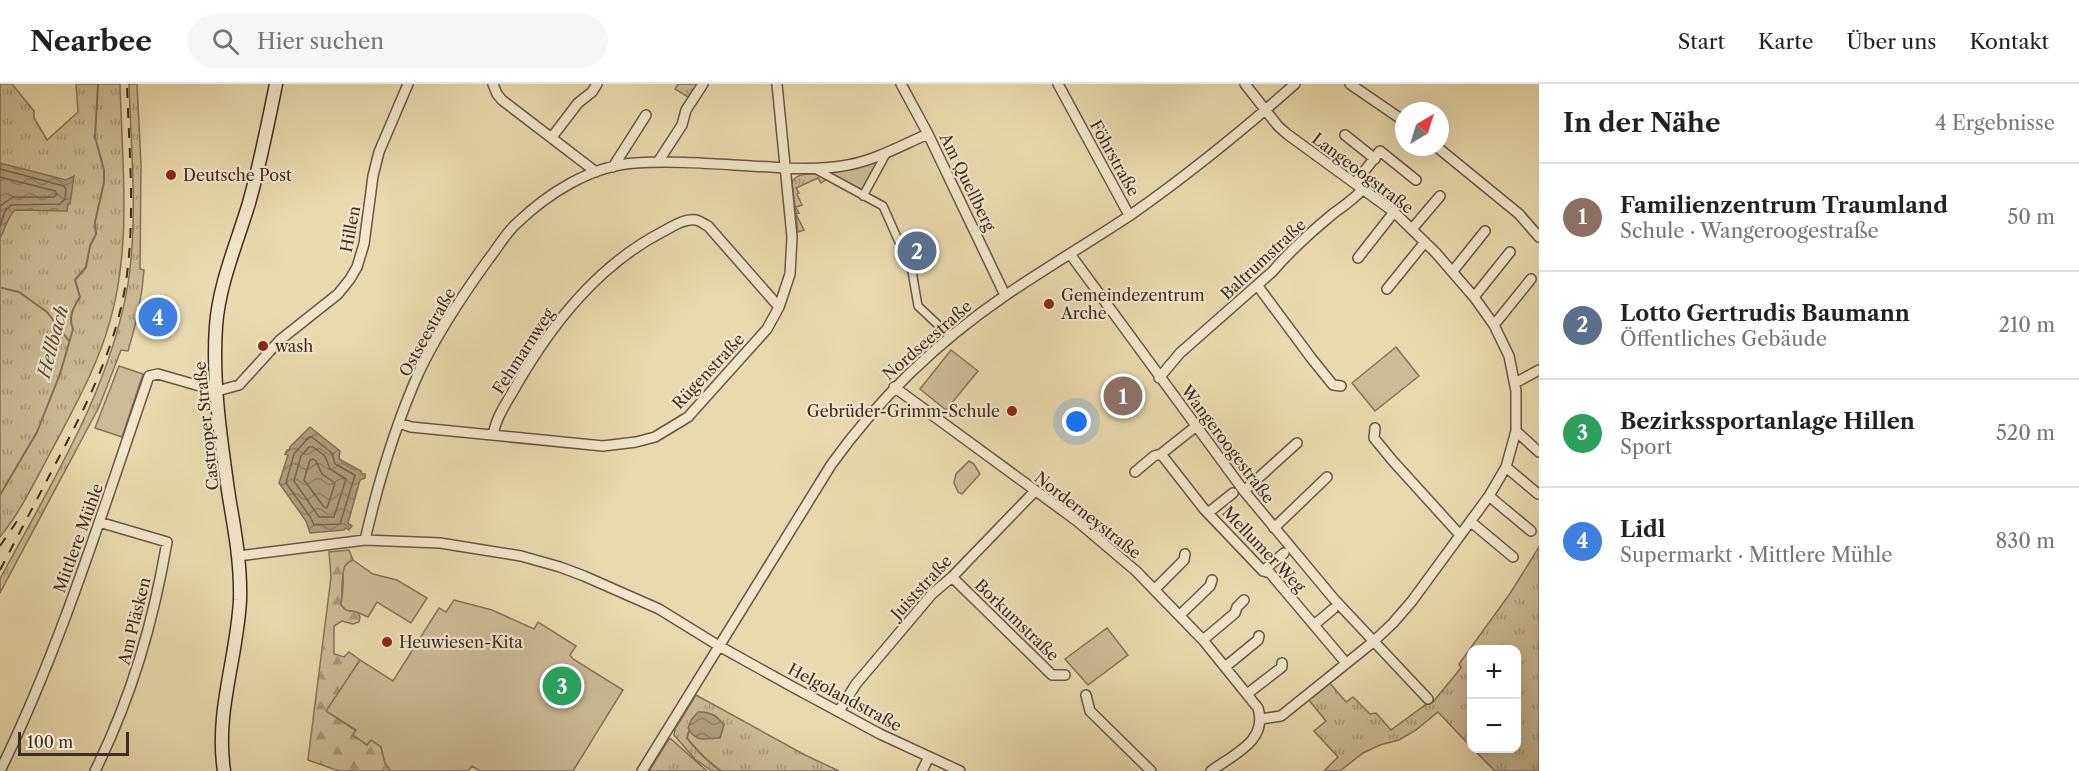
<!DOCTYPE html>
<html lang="de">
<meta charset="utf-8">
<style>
:root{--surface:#fff;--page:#f6f6f6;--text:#222;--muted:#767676;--line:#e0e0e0;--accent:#ea580c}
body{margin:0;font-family:"Libre Caslon Text",serif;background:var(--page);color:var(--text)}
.controls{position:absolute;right:18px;bottom:18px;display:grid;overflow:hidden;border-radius:12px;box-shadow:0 6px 24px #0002}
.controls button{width:54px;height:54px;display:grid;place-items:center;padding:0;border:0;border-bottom:2px solid var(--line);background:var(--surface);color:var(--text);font:30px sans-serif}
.compass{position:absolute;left:1395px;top:18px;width:54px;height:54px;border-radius:50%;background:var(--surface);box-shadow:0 6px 24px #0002;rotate:38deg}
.scale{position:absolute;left:18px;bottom:15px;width:111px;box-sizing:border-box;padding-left:6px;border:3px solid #412b22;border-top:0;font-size:16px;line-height:21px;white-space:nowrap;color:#412b22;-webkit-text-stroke:4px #f1e6ca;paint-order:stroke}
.you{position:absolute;left:1077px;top:338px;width:21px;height:21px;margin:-15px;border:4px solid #fff;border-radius:50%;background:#1a73e8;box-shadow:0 0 0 9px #1a73e833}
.badge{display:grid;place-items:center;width:39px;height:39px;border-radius:50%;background:var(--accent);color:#fff;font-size:20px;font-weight:700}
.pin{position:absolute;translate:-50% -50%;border:3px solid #fff;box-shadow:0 2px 6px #0006}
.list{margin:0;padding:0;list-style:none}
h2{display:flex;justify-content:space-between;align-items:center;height:78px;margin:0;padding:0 24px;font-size:26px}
h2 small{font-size:20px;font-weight:400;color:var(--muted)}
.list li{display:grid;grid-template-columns:39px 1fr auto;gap:18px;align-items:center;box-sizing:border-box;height:108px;padding:0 24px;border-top:2px solid var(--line)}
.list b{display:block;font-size:22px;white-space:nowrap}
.list p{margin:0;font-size:20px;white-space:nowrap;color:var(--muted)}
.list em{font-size:20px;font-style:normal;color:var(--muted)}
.icon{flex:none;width:33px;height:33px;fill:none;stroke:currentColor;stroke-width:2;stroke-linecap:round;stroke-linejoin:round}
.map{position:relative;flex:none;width:1539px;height:687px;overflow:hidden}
header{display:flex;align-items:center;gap:36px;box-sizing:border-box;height:84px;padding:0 30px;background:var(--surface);border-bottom:2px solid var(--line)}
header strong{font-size:28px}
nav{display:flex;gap:33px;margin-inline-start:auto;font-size:21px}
.search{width:420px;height:54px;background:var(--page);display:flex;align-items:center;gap:15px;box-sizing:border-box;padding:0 21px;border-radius:33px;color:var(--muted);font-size:22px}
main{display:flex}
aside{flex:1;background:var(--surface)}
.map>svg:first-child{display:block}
.grass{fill:url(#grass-tufts);stroke:#86735c;stroke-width:1.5}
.forest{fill:url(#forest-firs);stroke:#86735c;stroke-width:1.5}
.park{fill:#ccbb96;stroke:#86735c;stroke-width:1.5}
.water{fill:url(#water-waves);stroke:#847059;stroke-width:1.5}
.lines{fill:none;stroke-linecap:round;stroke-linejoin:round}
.shore{stroke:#786450;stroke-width:1.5}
.stream{stroke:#847059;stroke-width:2}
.pedestrian-casing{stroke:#6b5645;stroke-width:10}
.minor-casing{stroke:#6b5645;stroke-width:12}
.secondary-casing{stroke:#412b22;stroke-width:15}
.pedestrian{stroke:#f1e6ca;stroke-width:7}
.minor{stroke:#f1e6ca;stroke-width:9}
.secondary{stroke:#f1e6ca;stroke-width:12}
.rail{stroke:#412b22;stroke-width:2;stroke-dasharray:10 10;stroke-linecap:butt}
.poi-dot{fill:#8f2418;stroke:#f1e6ca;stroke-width:2}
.labels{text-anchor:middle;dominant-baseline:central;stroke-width:4.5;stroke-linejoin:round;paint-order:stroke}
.street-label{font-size:16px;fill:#412b22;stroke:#f1e6ca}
.poi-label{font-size:16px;fill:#412b22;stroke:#f1e6ca;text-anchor:start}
.water-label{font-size:18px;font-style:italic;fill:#5d4839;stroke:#f1e6ca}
</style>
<header>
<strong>Nearbee</strong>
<div class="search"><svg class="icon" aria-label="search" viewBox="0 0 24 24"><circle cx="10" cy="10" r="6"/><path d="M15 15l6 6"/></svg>Hier suchen</div>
<nav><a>Start</a><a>Karte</a><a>Über uns</a><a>Kontakt</a></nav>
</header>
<main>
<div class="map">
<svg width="1539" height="687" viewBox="0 0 1539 687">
<defs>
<pattern id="grass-tufts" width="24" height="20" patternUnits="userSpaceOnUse" patternTransform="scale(1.5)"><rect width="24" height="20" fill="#ccbb96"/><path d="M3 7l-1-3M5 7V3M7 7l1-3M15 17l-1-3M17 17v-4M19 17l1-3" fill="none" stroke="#a7987a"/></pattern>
<pattern id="forest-firs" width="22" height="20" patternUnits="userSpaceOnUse" patternTransform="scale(1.5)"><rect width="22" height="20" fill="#ccbb96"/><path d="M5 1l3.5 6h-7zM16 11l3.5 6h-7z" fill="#a7987a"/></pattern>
<pattern id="water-waves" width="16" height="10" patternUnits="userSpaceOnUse" patternTransform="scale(1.5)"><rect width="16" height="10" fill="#b09e7e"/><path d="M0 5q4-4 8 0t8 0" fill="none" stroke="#918167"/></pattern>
</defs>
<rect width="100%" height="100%" fill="#e9d9ae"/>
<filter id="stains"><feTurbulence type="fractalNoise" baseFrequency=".00333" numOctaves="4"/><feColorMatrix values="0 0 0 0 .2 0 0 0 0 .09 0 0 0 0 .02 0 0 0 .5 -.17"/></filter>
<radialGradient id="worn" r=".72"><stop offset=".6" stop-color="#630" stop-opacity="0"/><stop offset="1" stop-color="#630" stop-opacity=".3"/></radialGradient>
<path class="grass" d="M0 0H12L34 27V34L47 56 78 28 76 0H120C122 78 132 161 110 237 98 281 75 322 54 362 37 393 22 426 0 453Z
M129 0H137L141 81 140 185 144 186C142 214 136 241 128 267L121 266 99 323 0 509V495C50 401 110 307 128 200 138 135 131 66 129 0Z
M678 0H697L695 4 697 6 691 15 675 5Z
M880 77 863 107 830 89Z
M818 90 827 95 821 99 818 94 796 104 799 109 797 110 802 121 796 123 799 129 796 130 804 146 798 148 792 98C797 89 808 90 818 90Z
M1539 463V687H1495L1473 665 1516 664V566H1472L1471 663 1438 628 1416 646 1399 656 1380 661 1363 669 1340 687H1324L1338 673 1314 647 1326 637 1308 615 1329 598 1346 618 1353 613 1370 630 1376 629 1391 646 1428 619 1433 618 1461 584 1459 580 1511 508Z
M696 611 805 671 839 687H712L695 675 674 651 675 645Z
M669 655H671L707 687H649Z"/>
<path class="forest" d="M349 466 353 476C339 481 343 507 341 521L346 526 357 528 360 533 359 538 353 540 342 537 334 542V570L344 573 349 568 360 576 327 627 356 647 367 661 371 656 381 663 385 679 391 687H339L308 676 331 493 329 468Z"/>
<path class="park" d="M1396 263 1419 292 1375 327 1352 299Z
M951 266 978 287 946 326 920 305Z
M119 282 143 290 122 353 95 344Z
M969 377 974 380 980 390 962 410 958 408 954 399 956 390Z
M353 476 373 490 397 496 427 514 411 539 377 518 368 533 357 528 346 526 341 521C342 514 343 507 343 501 344 490 340 481 353 476Z
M454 516 492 526 534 545 538 538 576 562 570 571 573 575 623 606 573 687H480L472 682 468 687H391L385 679 381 663 371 656 367 661 353 651 356 646 326 627 360 576 393 597 439 524 446 528Z
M1107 544 1128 571 1088 601 1065 575Z"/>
<path class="water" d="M0 79 66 96 74 92 70 120H68L67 127 15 126C8 132 5 145 0 154Z
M310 343 340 367 339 375 361 387 362 390H365V394L360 396 348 439 352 442 349 446 346 444 344 446 310 449 306 437 279 399 288 371 285 370 287 366H289L290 363Z
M698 628C710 627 718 632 724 641L720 654C705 654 697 660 688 644L692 635Z"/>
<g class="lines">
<path class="shore" d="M0 85 64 102 66 105 65 115 60 120 11 121 5 127 0 142
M0 93 55 107 57 110 54 113H13L0 122
M309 353H312L332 369 335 380 355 391 340 440 314 441 311 434 286 399 294 370Z
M309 363H313L325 372 330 385 346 395 334 433H319L294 397 301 372Z
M313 375 316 377 322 390 335 399 327 424 324 423 304 396 310 376Z"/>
<path class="stream" d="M2 204 19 208 47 228 69 257
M0 411 37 348 60 290 73 245C68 233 73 224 80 213L75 196 86 183 90 162 96 150 95 138 104 98V86L95 53 98 0
M689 647 687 654C697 667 707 677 721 687"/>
<g class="pedestrian-casing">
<path id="pedestrian" d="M815 85 883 122 912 187 918 222 951 253
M863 112 887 68"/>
</g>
<g class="minor-casing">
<path id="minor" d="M493 0 497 10 502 16 596 88
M901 0 928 50 1005 211
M1058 0 1129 131
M1245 0 1278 42 1287 50 1394 128 1436 169 1474 213 1494 241 1509 272 1516 307V347L1506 383 1489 412 1412 517 1393 539 1373 558 1281 632 1261 635
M1350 0 1404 37
M1345 51 1375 75
M552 53 578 19 592 8 597 0
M1437 63 1519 130 1539 153
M658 78 682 41 686 26 703 0
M613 83 646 31
M1355 99 1380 67 1416 96
M1412 145 1440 112
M1070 170 1244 407 1334 515 1428 615
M1358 174 1394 128
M1453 187 1485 147
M1257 201 1312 275 1333 301 1341 302
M1387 205 1425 158
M1474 213 1510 168
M1494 241 1531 195
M1159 294 1180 269 1272 188C1290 167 1312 147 1334 129 1345 121 1353 116 1363 105
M1515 299 1539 286
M894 303 1077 437 1136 487 1203 556 1258 624C1268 657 1234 670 1211 687
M399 339 411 343 603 362 636 358 655 353 688 333 767 245 779 223 790 190 792 153 777 0
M1195 343 1161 370 1204 425 1263 487 1270 489 1346 579
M1375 344 1374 354 1392 376 1460 451
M1516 347 1539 368
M493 351C496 333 507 318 516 302 552 240 597 182 662 148 672 143 684 134 696 136 700 137 704 140 708 142L779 223
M1506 383 1538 410
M1135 388 1154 372 1161 370
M1244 407 1297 359
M1489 412 1531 447
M1208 429 1233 409
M1471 438 1513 473
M1274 444 1327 393
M365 456C378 399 395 342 419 288 438 248 462 212 488 176 497 165 505 150 516 140 547 110 590 82 635 79 680 76 726 81 771 83 796 85 823 86 848 81 876 76 902 61 928 50
M238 472 365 456 440 459 521 472 560 483 584 492 659 525 719 562 791 602 880 650 960 687
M1263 487 1284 469
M952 493 1052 591H1065
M1155 505 1184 476 1185 470
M1180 531 1210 502 1212 496
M1314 541 1333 525
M1203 556 1235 529 1237 523 1244 516
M1225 583 1258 556 1259 552
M1247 610 1282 583V579
M1086 611 1090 627 1151 687
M839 627 856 600 932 510 952 493 1035 407
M0 687C62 560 103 425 149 292L158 290 217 307 239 301 280 256 338 210 350 195 357 183 364 160 373 92 379 68 408 0
M95 687C132 612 153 539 167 458L99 438
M642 687 831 381C879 314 937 258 1006 211 1047 183 1090 158 1132 130 1189 90 1243 46 1295 0
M922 687 929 673"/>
</g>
<g class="secondary-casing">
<path id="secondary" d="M224 687C215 627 237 575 240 516 241 481 235 447 229 413 221 357 212 298 216 242 219 200 237 159 249 119 260 80 268 40 276 0"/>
</g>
<use href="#pedestrian" class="pedestrian"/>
<use href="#minor" class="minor"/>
<use href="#secondary" class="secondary"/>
<path class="rail" d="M0 462 17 437
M0 486C19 450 38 413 57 377 86 322 114 267 125 204 136 137 129 67 127 0"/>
</g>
<g class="poi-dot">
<circle cx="171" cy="91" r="6"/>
<circle cx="1049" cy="220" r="6"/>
<circle cx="263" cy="262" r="6"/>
<circle cx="1012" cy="327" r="6"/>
<circle cx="387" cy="558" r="6"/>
</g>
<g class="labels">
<g class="street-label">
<text transform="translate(1115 74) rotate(61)">Föhrstraße</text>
<text transform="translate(1363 89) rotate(37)">Langeoogstraße</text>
<text transform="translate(968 98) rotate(64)">Am Quellberg</text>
<text transform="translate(350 145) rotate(-79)">Hillen</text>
<text transform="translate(1263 175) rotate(-43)">Baltrumstraße</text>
<text transform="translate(427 248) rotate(-61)">Ostseestraße</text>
<text transform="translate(927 256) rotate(-41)">Nordseestraße</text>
<text transform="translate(523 267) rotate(-57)">Fehmarnweg</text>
<text transform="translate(708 287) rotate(-47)">Rügenstraße</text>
<text transform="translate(206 342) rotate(-96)">Castroper Straße</text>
<text transform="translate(1228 360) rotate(53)">Wangeroogestraße</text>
<text transform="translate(1088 431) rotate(38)">Norderneystraße</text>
<text transform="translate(78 454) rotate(-70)">Mittlere Mühle</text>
<text transform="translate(1264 465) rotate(46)">Mellumer Weg</text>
<text transform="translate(921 503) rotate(-47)">Juiststraße</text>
<text transform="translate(1017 536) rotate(44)">Borkumstraße</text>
<text transform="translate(134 537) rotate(-76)">Am Pläsken</text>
<text transform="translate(845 613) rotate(28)">Helgolandstraße</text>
</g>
<g class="poi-label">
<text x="183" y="91">Deutsche Post</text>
<text x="1061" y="211">Gemeindezentrum<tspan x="1061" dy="18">Arche</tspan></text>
<text x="275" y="262">wash</text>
<text x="1000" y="327" text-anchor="end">Gebrüder-Grimm-Schule</text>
<text x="399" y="558">Heuwiesen-Kita</text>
</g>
<g class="water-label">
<text transform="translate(53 258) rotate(-75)">Hellbach</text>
</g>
</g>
<rect width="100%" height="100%" filter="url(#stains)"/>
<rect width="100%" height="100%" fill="url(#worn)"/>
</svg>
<div class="controls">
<button>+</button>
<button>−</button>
</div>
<svg class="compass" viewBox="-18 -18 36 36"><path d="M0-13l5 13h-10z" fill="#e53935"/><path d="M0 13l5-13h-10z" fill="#767676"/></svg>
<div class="scale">100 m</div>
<div class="you"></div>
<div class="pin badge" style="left:1123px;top:312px;background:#8d6e63">1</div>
<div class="pin badge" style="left:917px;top:167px;background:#5c6f8a">2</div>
<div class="pin badge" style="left:562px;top:602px;background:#2e9e5b">3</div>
<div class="pin badge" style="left:158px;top:233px;background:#3f7fe0">4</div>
</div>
<aside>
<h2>In der Nähe<small>4 Ergebnisse</small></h2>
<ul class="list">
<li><span class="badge" style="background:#8d6e63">1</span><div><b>Familienzentrum Traumland</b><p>Schule · Wangeroogestraße</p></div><em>50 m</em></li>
<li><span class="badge" style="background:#5c6f8a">2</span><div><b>Lotto Gertrudis Baumann</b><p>Öffentliches Gebäude</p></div><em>210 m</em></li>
<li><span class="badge" style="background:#2e9e5b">3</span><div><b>Bezirkssportanlage Hillen</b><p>Sport</p></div><em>520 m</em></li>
<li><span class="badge" style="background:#3f7fe0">4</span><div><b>Lidl</b><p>Supermarkt · Mittlere Mühle</p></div><em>830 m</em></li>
</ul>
</aside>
</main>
